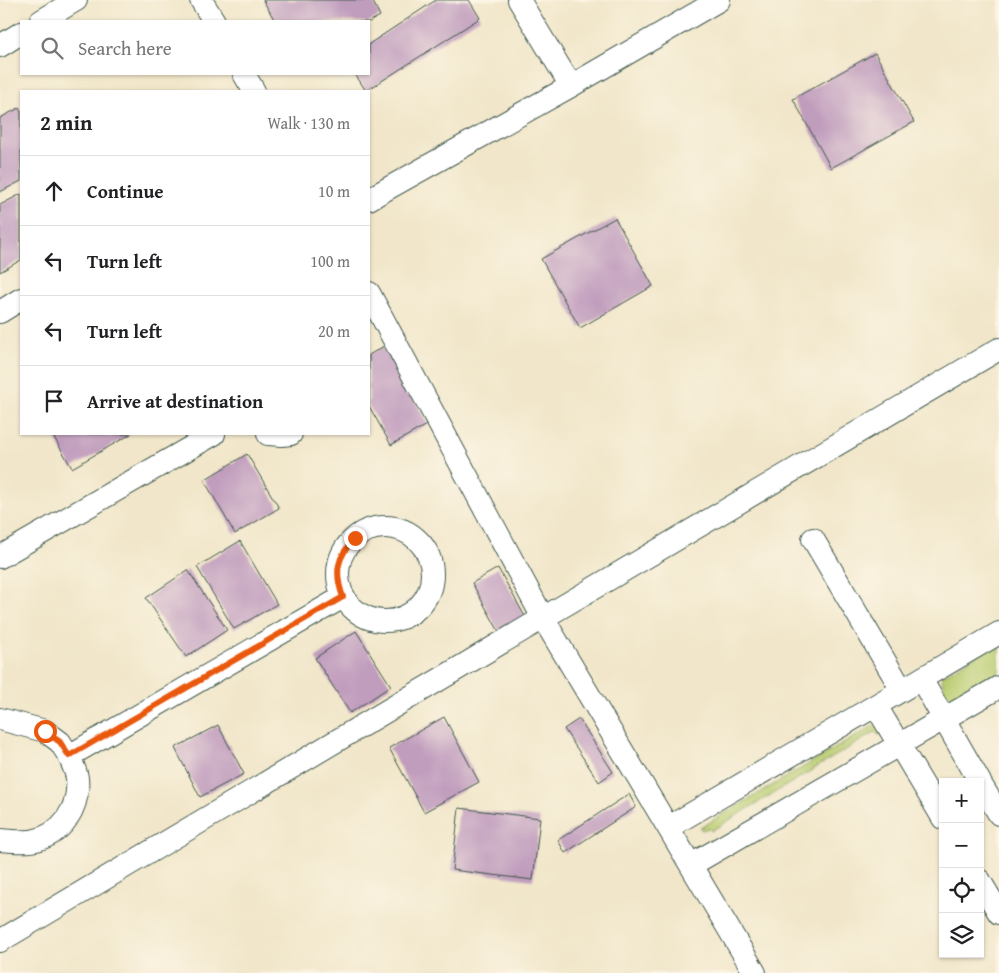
<!DOCTYPE html>
<meta charset="utf-8">
<style>
:root{--surface:#fff;--page:#f6f6f6;--text:#202124;--muted:#757577;--line:#e0e0e0}
body{margin:0;font-family:"Gentium Book Plus",serif;background:var(--page);color:var(--text)}
.controls{position:absolute;right:15px;bottom:15px;display:grid;overflow:hidden;border-radius:0px;box-shadow:0 1px 4px #0004}
.controls button{width:45px;height:45px;display:grid;place-items:center;padding:0;border:0;border-bottom:1px solid var(--line);background:var(--surface);color:var(--text);font:25px sans-serif}
.stop{position:absolute;width:15px;height:15px;margin:-11px;border:4px solid #ea580c;border-radius:50%;background:#fff}
.stop.end{background:#ea580c;border-color:#fff;box-shadow:0 1px 5px #0008}
.list{margin:0;padding:0;list-style:none}
h2{display:flex;justify-content:space-between;align-items:center;height:65px;margin:0;padding:0 20px;font-size:21px}
h2 small{font-size:16px;font-weight:400;color:var(--muted)}
.list li{display:grid;grid-template-columns:32px 1fr auto;gap:15px;align-items:center;box-sizing:border-box;height:70px;padding:0 20px;border-top:1px solid var(--line)}
.list b{display:block;font-size:19px;white-space:nowrap}
.list em{font-size:16px;font-style:normal;color:var(--muted)}
.icon{flex:none;width:28px;height:28px;fill:none;stroke:currentColor;stroke-width:2;stroke-linecap:round;stroke-linejoin:round}
.map{position:relative;flex:none;width:999px;height:973px;overflow:hidden}
.search{position:absolute;background:var(--surface);box-shadow:0 1px 4px #0004;left:20px;top:20px;width:350px;height:55px;display:flex;align-items:center;gap:12px;box-sizing:border-box;padding:0 18px;border-radius:0px;color:var(--muted);font-size:19px}
.panel{position:absolute;background:var(--surface);box-shadow:0 1px 4px #0004;left:20px;top:90px;width:350px;height:345px;border-radius:0px}
.map>svg:first-child{display:block}
.green{fill:#bacd71;stroke:#6c8552}
.building{fill:#c09cbd}
.lines{fill:none;stroke-linecap:round;stroke-linejoin:round}
.minor-casing{stroke:#3e564a;stroke-width:24}
.minor{stroke:#fff;stroke-width:22}
.route{stroke:#ea580c;stroke-width:6}
</style>
<div class="map">
<svg width="999" height="973" viewBox="0 0 999 973">
<rect width="100%" height="100%" fill="#fcf5e5"/>
<filter id="ink" filterUnits="userSpaceOnUse"><feTurbulence type="fractalNoise" baseFrequency=".02" numOctaves="2"/><feDisplacementMap in="SourceGraphic" scale="10" xChannelSelector="R" yChannelSelector="G"/><feConvolveMatrix kernelMatrix="1 2 1 2 8 2 1 2 1" color-interpolation-filters="sRGB"/></filter>
<filter id="wash" filterUnits="userSpaceOnUse"><feTurbulence type="fractalNoise" baseFrequency=".0096" numOctaves="4" result="noise"/><feDisplacementMap in="SourceGraphic" scale="20" xChannelSelector="R" yChannelSelector="G"/><feGaussianBlur stdDeviation="1.12" result="paint"/><feColorMatrix in="noise" values="0 0 0 0 0 0 0 0 0 0 0 0 0 0 0 0 0 1.4 0 .05"/><feComposite in="paint" operator="in"/></filter>
<g filter="url(#wash)">
<rect width="100%" height="100%" fill="#f1e6c9"/>
<path class="green" d="M999 642V672L954 699 944 692 942 676Z
M875 725 883 734 878 735 875 732 711 831 709 828 702 830 700 828Z"/>
<g id="blocks">
<path class="building" d="M263 0H372L380 16 369 22 275 21Z
M436 0H469L480 18 366 91 355 74H369V44Z
M875 53 914 122 831 168 793 99Z
M19 108 21 112V181L0 192V118Z
M21 194V260L0 272V205Z
M615 218 653 286 580 328 541 259Z
M384 346 428 424 391 445 369 406V355Z
M52 434H131L72 468Z
M247 454 279 508 235 534 204 480Z
M240 541 277 604 234 629 197 567Z
M498 568 528 622 502 637 472 583Z
M188 570 227 630 186 657 146 598Z
M356 631 391 686 350 713 315 658Z
M444 717 479 782 424 812 389 748Z
M579 719 613 772 599 782 564 729Z
M218 725 244 774 200 797 175 748Z
M629 794 636 807 565 853 558 840Z
M459 808 540 818 533 880 452 870Z"/>
</g>
</g>
<g filter="url(#ink)">
<use href="#blocks" fill-opacity="0" stroke="#3e564a" stroke-width="1"/>
<g class="lines">
<g class="minor-casing">
<path id="minor" d="M201 0 214 21
M519 0 571 86
M41 21 76 0
M0 46 21 33
M244 74 254 91
M369 199 571 86 719 0
M0 312 21 299
M268 434 282 435 291 434
M338 574a47 47 0 1 1 94 0a47 47 0 1 1-94 0Z
M813 539 902 690
M0 557 214 434
M921 679 980 782
M876 706 943 818
M0 719 45 731 60 742 69 756 343 597
M980 783 999 814
M669 827 999 633
M0 840C10 841 21 842 31 841 62 836 80 808 77 778 76 771 72 763 69 756
M691 865 999 687
M980 881 999 913
M0 941 543 618 369 293
M755 973 543 618 999 349"/>
</g>
<use href="#minor" class="minor"/>
</g>
</g>
<g class="lines" filter="url(#ink)">
<path class="route" d="M45 731 60 742 69 756 343 597C334 572 337 557 355 538"/>
</g>
</svg>
<div class="controls">
<button>+</button>
<button>−</button>
<button><svg class="icon" aria-label="locate" viewBox="0 0 24 24"><circle cx="12" cy="12" r="6"/><path d="M12 2v4M12 18v4M2 12h4M18 12h4"/></svg></button>
<button><svg class="icon" aria-label="layers" viewBox="0 0 24 24"><path d="M12 4l9 5-9 5-9-5zM3 14l9 5 9-5"/></svg></button>
</div>
<div class="stop" style="left:45px;top:731px"></div>
<div class="stop end" style="left:355px;top:538px"></div>
<div class="search"><svg class="icon" aria-label="search" viewBox="0 0 24 24"><circle cx="10" cy="10" r="6"/><path d="M15 15l6 6"/></svg>Search here</div>
<section class="panel">
<h2>2 min<small>Walk · 130 m</small></h2>
<ul class="list">
<li><svg class="icon" aria-label="ahead" viewBox="0 0 24 24"><path d="M12 20V5M6 11l6-6 6 6"/></svg><div><b>Continue</b></div><em>10 m</em></li>
<li><svg class="icon" aria-label="left" viewBox="0 0 24 24"><path d="M17 20v-9H6M10 6l-5 5 5 5"/></svg><div><b>Turn left</b></div><em>100 m</em></li>
<li><svg class="icon" aria-label="left" viewBox="0 0 24 24"><path d="M17 20v-9H6M10 6l-5 5 5 5"/></svg><div><b>Turn left</b></div><em>20 m</em></li>
<li><svg class="icon" aria-label="arrive" viewBox="0 0 24 24"><path d="M6 21V4h12l-3 4 3 4H6"/></svg><div><b>Arrive at destination</b></div></li>
</ul>
</section>
</div>
